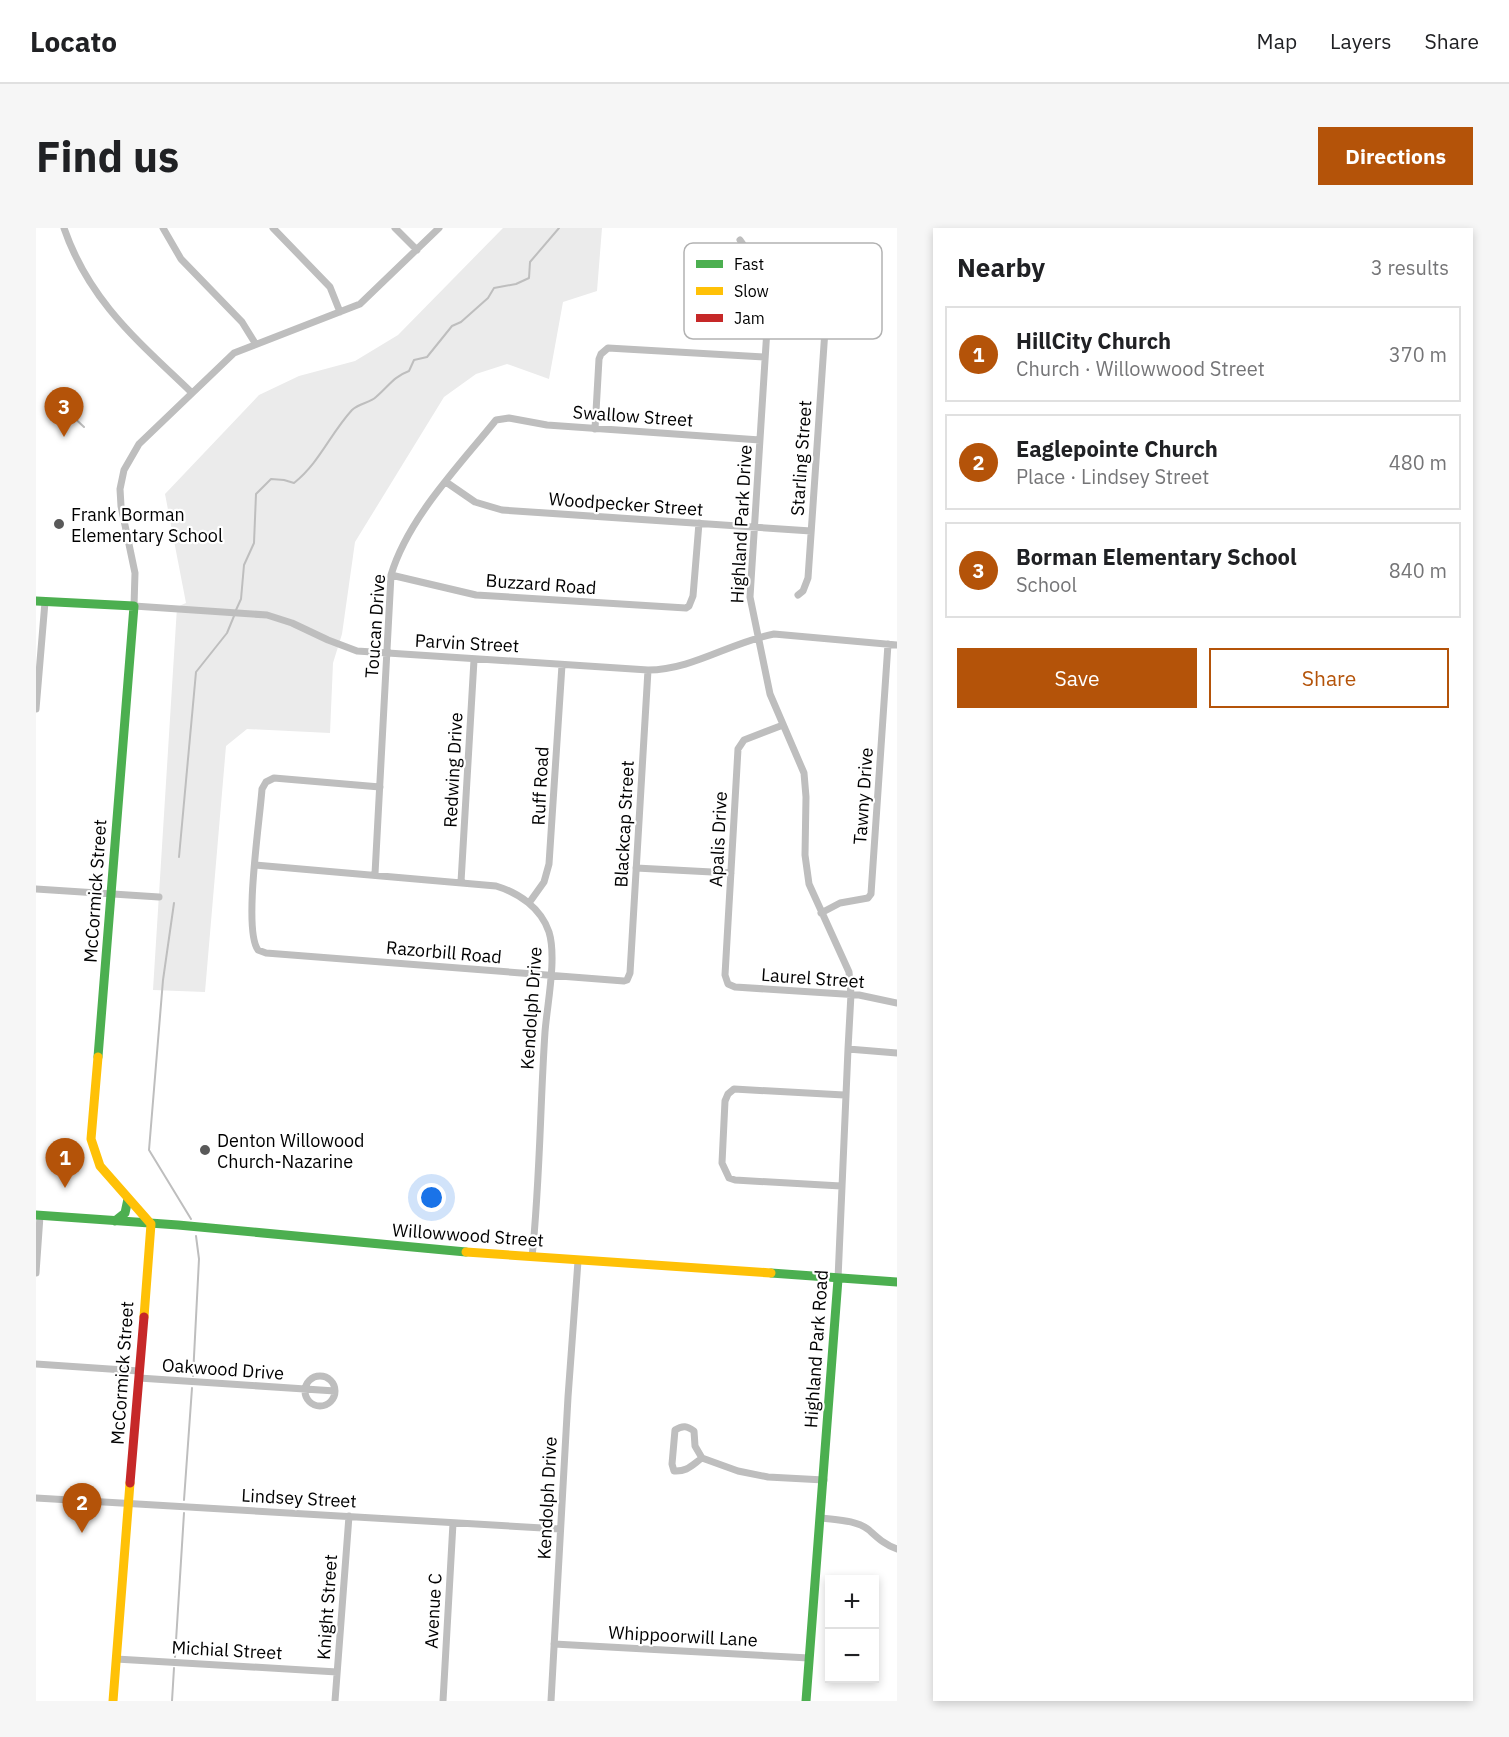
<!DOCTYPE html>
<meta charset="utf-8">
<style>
:root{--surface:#fff;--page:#f6f6f6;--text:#202124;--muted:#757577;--line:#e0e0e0;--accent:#b45309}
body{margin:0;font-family:"IBM Plex Sans",sans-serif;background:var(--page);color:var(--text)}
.controls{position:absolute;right:18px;bottom:18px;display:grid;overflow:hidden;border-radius:0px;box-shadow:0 3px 9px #0003}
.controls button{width:54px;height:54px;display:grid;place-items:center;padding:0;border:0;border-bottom:2px solid var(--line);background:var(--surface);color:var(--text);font:30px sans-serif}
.you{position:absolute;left:396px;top:970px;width:21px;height:21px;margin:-15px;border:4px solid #fff;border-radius:50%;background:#1a73e8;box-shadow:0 0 0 9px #1a73e833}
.badge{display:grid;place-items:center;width:39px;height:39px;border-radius:50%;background:var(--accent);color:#fff;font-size:20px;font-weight:700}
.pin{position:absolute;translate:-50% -50px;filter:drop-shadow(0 2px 3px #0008)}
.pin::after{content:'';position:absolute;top:32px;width:21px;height:18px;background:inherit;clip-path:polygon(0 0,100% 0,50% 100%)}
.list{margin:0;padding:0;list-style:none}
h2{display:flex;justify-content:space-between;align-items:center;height:78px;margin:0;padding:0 24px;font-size:26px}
h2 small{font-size:20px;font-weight:400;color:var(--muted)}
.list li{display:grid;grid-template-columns:39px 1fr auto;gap:18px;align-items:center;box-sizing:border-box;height:96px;margin:0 12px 12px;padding:0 12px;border:2px solid var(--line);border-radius:0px}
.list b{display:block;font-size:22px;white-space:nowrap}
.list p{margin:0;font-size:20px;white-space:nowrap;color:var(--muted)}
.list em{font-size:20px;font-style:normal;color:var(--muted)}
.actions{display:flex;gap:12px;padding:18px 24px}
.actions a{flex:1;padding:14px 0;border:2px solid var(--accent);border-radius:0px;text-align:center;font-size:21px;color:var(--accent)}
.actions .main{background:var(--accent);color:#fff}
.map{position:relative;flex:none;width:861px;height:1473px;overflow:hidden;border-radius:0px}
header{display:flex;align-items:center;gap:36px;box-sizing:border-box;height:84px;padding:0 30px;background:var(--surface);border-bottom:2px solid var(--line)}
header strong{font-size:28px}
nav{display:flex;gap:33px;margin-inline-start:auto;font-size:21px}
.intro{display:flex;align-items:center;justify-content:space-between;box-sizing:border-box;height:144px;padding:0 36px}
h1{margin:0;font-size:42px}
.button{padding:15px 27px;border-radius:0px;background:var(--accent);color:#fff;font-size:21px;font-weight:700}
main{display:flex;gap:36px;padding:0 36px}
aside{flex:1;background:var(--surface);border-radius:0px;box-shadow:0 3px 9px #0003}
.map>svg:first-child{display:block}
.green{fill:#ebebeb}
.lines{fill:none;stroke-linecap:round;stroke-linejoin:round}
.stream{stroke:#bebebe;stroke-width:2}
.street{stroke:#bebebe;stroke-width:7}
.fast{stroke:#4caf50;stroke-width:9}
.slow{stroke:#ffc107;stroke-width:9}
.jam{stroke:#c62828;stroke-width:9}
.poi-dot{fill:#595959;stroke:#fff;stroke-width:2}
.labels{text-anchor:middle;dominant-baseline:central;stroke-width:4.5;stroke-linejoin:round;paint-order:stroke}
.street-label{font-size:18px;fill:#000;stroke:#fff}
.poi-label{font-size:18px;fill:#000;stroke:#fff;text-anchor:start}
.key{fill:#fff;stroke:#b2b2b2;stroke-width:1.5}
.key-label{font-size:16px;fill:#000}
</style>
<header>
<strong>Locato</strong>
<nav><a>Map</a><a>Layers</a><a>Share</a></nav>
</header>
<div class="intro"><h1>Find us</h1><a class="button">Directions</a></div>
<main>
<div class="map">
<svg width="861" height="1473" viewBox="0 0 861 1473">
<rect width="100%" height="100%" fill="#fff"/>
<path class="green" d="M467 0H566L561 63 527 74 513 151 471 136 440 146 408 169 319 314 306 406 297 435 294 505 211 501 190 518 169 764 117 762 141 379 150 375 129 266 223 167 263 148 319 133 362 107Z"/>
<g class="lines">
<path class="stream" d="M14 173 33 185 48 199
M17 189 24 179
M200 382 205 371 208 337 218 315 220 266 235 251 248 252 258 255C284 234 294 206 316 182 323 175 334 175 340 169 353 158 357 149 373 143L378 132 391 129 416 98 425 94 452 70 458 60 480 56 493 50 494 34 523 0
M143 629 160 444 191 405 198 388
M138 675 127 752 113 922 155 991
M157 1148 163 1031 160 1008
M148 1272 156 1160
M139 1429 148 1285
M136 1473 138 1440"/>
<path class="street" d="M28 0C53 73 102 113 155 164
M127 0 145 31 206 94 219 115
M237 0 294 59 304 84
M359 0 381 22
M403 0 324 76 198 125 103 216 88 242 84 261 85 278 99 345 98 378 231 387 256 395 292 412 321 423 612 442C656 442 695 414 738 406L861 417
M704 12C721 35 731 56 732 85L714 369 734 466 768 545 770 569 769 627 773 656 813 744 815 766 812 821
M732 85 781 90 785 92 789 102 772 350 767 363 762 367
M559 201 563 131 565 126 572 120 729 129
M410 254 439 274 466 282 775 303
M355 347 440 367 650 380 653 378 657 368 663 295
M0 481 9 374
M747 497 708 512 702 521 689 747 692 756 699 759 823 767 861 775
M344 559 238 550 230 554 226 561C224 591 207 702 222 722L230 725 588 753 591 752 594 745 612 442
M219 637 460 658C483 665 505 680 513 704 521 730 511 777 509 804 504 879 504 954 496 1029
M600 640 695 645
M339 646 355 347C372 290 423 238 460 192L473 190 511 197 724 212
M425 654 438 432
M0 661 123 669
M493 675 508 654 513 636 526 437
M785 685 804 675 832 670 835 666 852 416
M805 958 699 952 693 950 686 935 689 873 692 866 698 861 808 867
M0 1045 4 988
M802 1051 812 821 861 825
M0 1136 103 1143
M269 1163a15 15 0 1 1 30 0a15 15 0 1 1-30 0Z
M103 1150 299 1163
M666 1230C656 1237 651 1244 638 1243L636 1236 639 1202C647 1197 651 1198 658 1203L659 1218 666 1230 702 1243 732 1249 788 1252
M0 1270 524 1301
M786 1290C801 1292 820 1292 833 1302 842 1310 849 1317 861 1321
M518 1416 773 1430
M80 1431 301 1444
M299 1473 313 1288
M407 1473 417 1295
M515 1473 532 1169 542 1033"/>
<path class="fast" d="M0 373 98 378 62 829
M0 987 142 997 430 1024
M79 993 89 985 92 971
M735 1045 861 1054
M770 1473 802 1051"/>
<path class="slow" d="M62 829 55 911 64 938 115 996 108 1089
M430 1024 735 1045
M77 1473 94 1255"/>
<path class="jam" d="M94 1255 108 1089"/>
</g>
<g class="poi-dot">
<circle cx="23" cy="296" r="6"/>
<circle cx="169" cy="922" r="6"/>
</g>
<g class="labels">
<g class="street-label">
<text transform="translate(597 188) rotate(4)">Swallow Street</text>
<text transform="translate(765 230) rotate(-86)">Starling Street</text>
<text transform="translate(590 276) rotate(4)">Woodpecker Street</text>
<text transform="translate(705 296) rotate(-87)">Highland Park Drive</text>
<text transform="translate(505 356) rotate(4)">Buzzard Road</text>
<text transform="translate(339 398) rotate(-86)">Toucan Drive</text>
<text transform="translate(431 415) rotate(3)">Parvin Street</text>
<text transform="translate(417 542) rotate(-87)">Redwing Drive</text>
<text transform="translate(504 558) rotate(-87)">Ruff Road</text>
<text transform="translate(827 568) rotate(-86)">Tawny Drive</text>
<text transform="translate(588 596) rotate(-87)">Blackcap Street</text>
<text transform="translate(682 611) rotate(-87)">Apalis Drive</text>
<text transform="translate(59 663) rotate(-86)">McCormick Street</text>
<text transform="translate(408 724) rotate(5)">Razorbill Road</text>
<text transform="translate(777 750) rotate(4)">Laurel Street</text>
<text transform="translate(495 780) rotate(-86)">Kendolph Drive</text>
<text transform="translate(432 1007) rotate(4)">Willowwood Street</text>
<text transform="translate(780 1121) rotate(-86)">Highland Park Road</text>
<text transform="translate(187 1141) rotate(4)">Oakwood Drive</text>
<text transform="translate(86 1145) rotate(-86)">McCormick Street</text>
<text transform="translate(263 1270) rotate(3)">Lindsey Street</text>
<text transform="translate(511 1270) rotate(-87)">Kendolph Drive</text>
<text transform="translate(291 1379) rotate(-86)">Knight Street</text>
<text transform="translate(397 1383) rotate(-87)">Avenue C</text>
<text transform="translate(647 1408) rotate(3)">Whippoorwill Lane</text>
<text transform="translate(191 1422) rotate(3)">Michial Street</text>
</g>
<g class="poi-label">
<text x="35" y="286">Frank Borman<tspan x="35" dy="21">Elementary School</tspan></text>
<text x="181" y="912">Denton Willowood<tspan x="181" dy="21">Church-Nazarine</tspan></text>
</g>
</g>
<rect x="648" y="15" width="198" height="96" rx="9" class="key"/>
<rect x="660" y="32" width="27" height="8" fill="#4caf50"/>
<rect x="660" y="59" width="27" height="8" fill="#ffc107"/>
<rect x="660" y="86" width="27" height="8" fill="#c62828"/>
<g class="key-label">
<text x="698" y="42">Fast</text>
<text x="698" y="69">Slow</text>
<text x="698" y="96">Jam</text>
</g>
</svg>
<div class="controls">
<button>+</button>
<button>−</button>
</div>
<div class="you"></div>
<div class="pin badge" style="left:29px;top:960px">1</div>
<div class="pin badge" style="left:46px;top:1305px">2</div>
<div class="pin badge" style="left:28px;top:209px">3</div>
</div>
<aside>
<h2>Nearby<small>3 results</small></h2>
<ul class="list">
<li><span class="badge">1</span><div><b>HillCity Church</b><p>Church · Willowwood Street</p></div><em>370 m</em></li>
<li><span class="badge">2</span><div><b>Eaglepointe Church</b><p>Place · Lindsey Street</p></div><em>480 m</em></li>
<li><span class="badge">3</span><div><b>Borman Elementary School</b><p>School</p></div><em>840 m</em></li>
</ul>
<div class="actions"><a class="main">Save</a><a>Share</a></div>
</aside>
</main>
